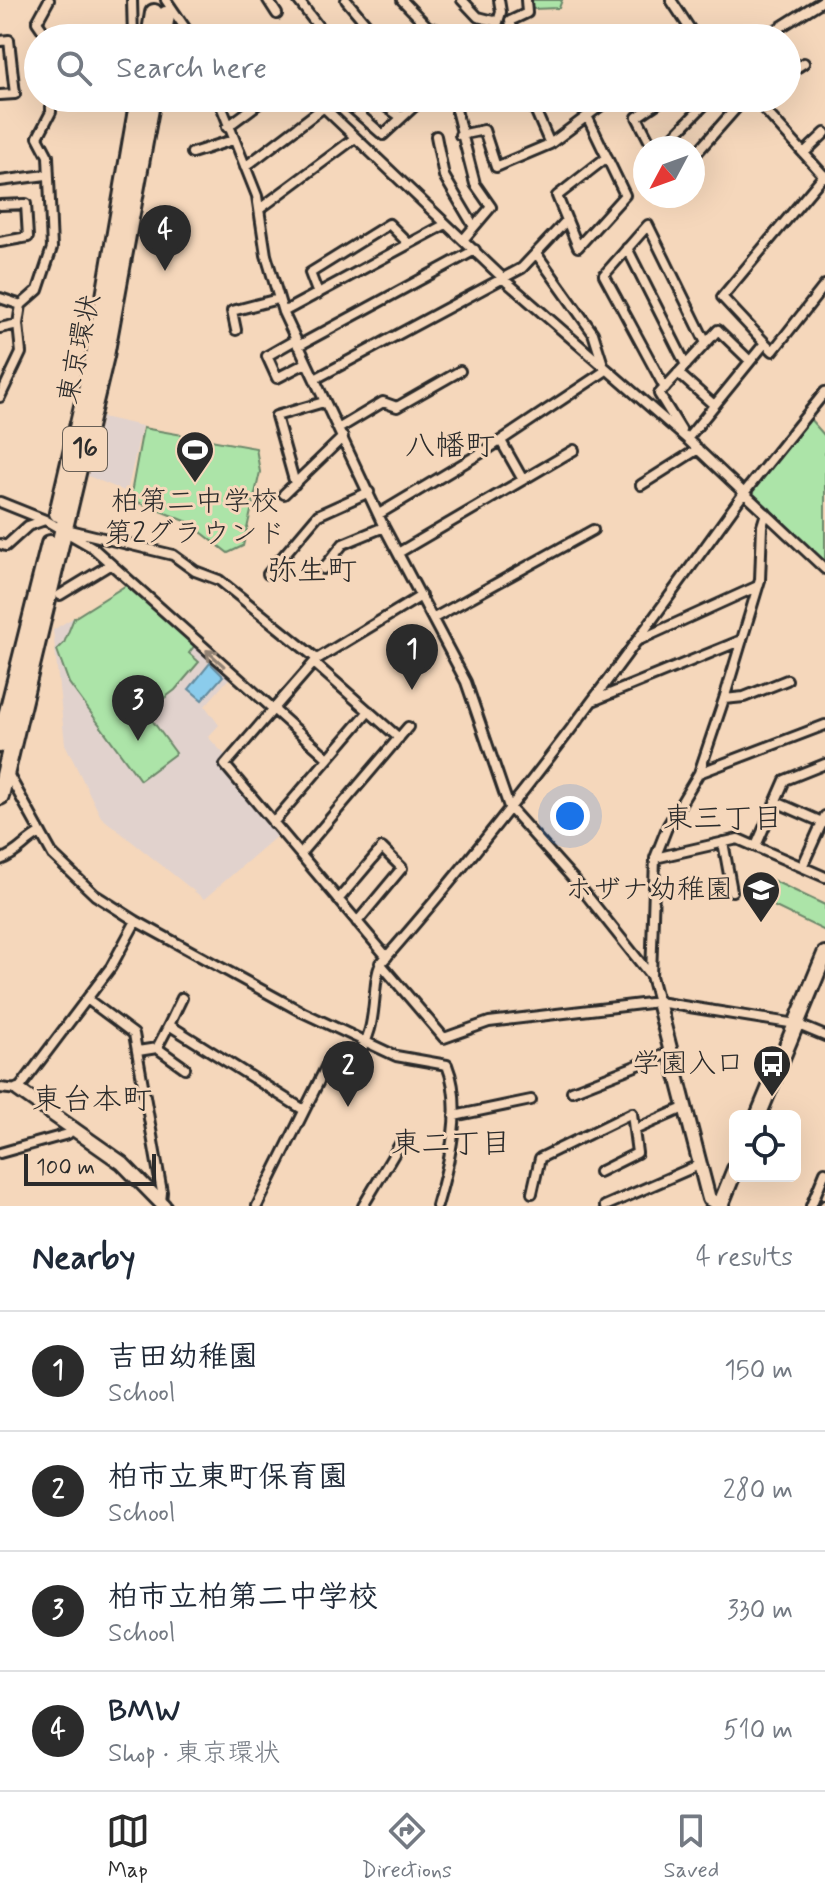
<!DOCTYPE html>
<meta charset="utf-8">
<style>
:root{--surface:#fff;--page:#f2f2f3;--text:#1f2937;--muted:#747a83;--line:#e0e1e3;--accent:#2b2b2b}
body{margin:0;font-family:Mynerve,"Klee One",sans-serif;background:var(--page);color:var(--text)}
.controls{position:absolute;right:24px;bottom:24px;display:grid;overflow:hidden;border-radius:12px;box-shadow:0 8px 32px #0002}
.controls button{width:72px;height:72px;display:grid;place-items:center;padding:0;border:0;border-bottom:2px solid var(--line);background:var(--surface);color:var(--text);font:40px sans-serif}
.compass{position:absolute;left:633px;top:136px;width:72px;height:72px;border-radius:50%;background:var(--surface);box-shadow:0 8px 32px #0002;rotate:229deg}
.scale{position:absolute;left:24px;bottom:20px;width:132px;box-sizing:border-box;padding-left:8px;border:4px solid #2b2b2b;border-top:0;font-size:22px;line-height:28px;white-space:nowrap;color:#2b2b2b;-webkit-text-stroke:6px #f5d7bb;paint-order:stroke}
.you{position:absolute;left:570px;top:816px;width:28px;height:28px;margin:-20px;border:6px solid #fff;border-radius:50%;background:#1a73e8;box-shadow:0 0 0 12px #1a73e833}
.badge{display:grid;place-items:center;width:52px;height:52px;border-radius:50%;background:var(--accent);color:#fff;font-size:26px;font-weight:700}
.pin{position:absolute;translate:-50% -66px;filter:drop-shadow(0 2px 4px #0008)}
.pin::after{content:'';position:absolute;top:42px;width:28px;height:24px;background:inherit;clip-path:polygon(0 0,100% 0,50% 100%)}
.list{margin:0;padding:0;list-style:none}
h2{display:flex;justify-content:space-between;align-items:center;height:104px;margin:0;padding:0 32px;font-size:34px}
h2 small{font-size:26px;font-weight:400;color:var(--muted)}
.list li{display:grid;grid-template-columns:52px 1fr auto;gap:24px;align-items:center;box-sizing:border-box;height:120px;padding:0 32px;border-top:2px solid var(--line)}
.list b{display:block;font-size:30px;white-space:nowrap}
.list p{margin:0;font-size:26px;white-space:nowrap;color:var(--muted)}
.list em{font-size:26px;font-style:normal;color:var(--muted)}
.icon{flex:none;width:44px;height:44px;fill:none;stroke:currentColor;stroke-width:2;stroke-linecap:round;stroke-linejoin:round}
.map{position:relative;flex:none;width:825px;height:1206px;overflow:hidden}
.search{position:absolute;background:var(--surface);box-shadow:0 8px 32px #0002;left:24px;right:24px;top:24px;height:88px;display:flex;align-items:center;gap:20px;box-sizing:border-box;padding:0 28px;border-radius:44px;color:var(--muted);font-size:30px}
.sheet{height:584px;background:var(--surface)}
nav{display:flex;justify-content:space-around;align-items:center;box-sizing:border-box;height:112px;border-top:2px solid var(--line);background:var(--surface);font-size:22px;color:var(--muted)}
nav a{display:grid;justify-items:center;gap:4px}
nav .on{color:var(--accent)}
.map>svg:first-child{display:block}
.built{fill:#e1d2cd}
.green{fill:#ace4a8;stroke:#6c886a;stroke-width:2}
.water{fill:#8bccec;stroke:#658c9f;stroke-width:2}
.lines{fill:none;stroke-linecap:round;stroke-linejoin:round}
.street-casing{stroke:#2b2b2b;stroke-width:14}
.secondary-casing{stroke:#2b2b2b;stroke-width:18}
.primary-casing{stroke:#2b2b2b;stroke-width:20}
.highway-casing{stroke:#2b2b2b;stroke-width:22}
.street{stroke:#f5d7bb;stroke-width:8}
.secondary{stroke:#f5d7bb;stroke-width:12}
.primary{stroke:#f5d7bb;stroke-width:14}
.highway{stroke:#f5d7bb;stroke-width:16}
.oneway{stroke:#908173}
.labels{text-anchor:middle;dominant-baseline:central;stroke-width:6;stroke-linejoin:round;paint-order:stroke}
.shield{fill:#f5d7bb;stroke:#685f56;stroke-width:2}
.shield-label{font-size:26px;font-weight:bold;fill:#2b2b2b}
.street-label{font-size:28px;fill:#2b2b2b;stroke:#f5d7bb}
.poi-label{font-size:28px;fill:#2b2b2b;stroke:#f5d7bb;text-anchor:end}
.neighbourhood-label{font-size:30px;fill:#2b2b2b;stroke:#f5d7bb}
</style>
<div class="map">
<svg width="825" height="1206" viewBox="0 0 825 1206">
<rect width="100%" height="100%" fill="#f5d7bb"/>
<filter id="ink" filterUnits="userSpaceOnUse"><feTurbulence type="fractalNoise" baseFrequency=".0125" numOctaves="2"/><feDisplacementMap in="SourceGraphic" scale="16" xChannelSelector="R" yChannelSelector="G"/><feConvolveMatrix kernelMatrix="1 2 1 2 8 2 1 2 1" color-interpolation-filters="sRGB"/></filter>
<g filter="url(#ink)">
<path class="built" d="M102 417 142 426 127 492 88 476Z
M128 584 232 675 205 706 219 725 208 737 225 755 219 763 278 835 204 899 101 817 65 744 53 630Z"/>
<path class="green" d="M531 0H562L559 8 532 9Z
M810 419 825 436V565L749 495Z
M143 428 256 448 260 472 243 546 228 553 188 522 130 499Z
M128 584 195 645 189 653 199 662 175 690 146 712 176 753 140 780 69 683 57 650 64 643 74 618Z
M770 879 825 905V931L761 900Z"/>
<path class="water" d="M210 663 223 676 202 700 189 689Z"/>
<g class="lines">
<g class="street-casing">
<path id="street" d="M132 0 133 38
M166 0 192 38
M268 0 277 14
M298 0 327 38
M346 0 372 31 388 38
M402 0 428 27 465 38
M462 0 478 17 498 22
M671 0 696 38
M48 38 37 22 49 0
M421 38 428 27
M493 38 501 12 499 0
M515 38 510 21 527 13 526 0
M763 38 824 0
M0 41 9 40 15 94 0 95
M787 74 804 63
M218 98 257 196 266 255 283 312 384 527 466 682 509 807 577 883 651 976
M314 98 508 283 687 439
M352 98 351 107 383 135 423 98
M374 98 401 117
M453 98 475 184 491 207 463 240
M530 98 550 144
M692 98 701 108
M754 98 825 177
M587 116 625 195 578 247 557 196 607 157
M227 127 266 98
M460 135 484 130 496 167 550 144 611 98
M436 136 444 176 473 225
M653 148 637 117 665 98
M662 148 711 98
M805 152 825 133
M192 153 233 140
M693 157 745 98
M245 167 324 107
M0 181 46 175
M0 205 26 204 28 237 0 242
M261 208 355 138
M627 248 686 365
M318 294 310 273 389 224 409 244
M0 298 21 305
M283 312 446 224
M0 328 18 324
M236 330 232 311 278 299
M295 340 267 356 277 378 306 363
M765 343 722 297 824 175
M298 346 475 250
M678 373 714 405
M315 379 522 268 567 220
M665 388 604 275 648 225 706 343
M825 392 744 493 825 569
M0 397 21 353 18 324 21 305 38 290 52 248 48 156 38 137 51 112V98
M338 429 383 402 397 407 460 371
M681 430 659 394 718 330 750 361
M501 441 523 480
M295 484 276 416 324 402
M641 485 698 449
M284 494 343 437
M0 502 45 520
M379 514 491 447 605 371 593 333 536 253
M70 530 173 555 195 571 219 580 317 659
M0 544 6 546 28 526 45 520 92 547 328 758
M398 553 574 450
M323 569 343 544 384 527
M268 574 318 515 369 492
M60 595 111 564
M434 618 593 530
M639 640 758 586
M314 663 399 738
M724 699 744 697 787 680
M595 700 742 640
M7 772 53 855 95 895 136 921 302 1012 396 1056 447 1065C464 1107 449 1164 437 1206
M699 773 825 725
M776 802 824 823
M273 823 369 711
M723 842 732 891
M756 846 785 780 825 764
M300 854 408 727
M655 858 738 839 825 877
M0 860C21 852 23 842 41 833
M802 867 825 816
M338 900 382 848 402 868 357 922
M387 957 225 765 317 659 421 596
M380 963 444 1038 489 1022 658 1002 796 1024 825 1036
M182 998 169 1025 304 1110
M87 999 134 1034 162 1192 161 1202
M658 1002 651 976 655 858 668 825 699 773 724 699 760 580 762 526 766 513
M157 1048 185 1068
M138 1051 157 1048 169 1025
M0 1088 18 1090 111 967 136 921
M572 1091 671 1052
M454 1116 531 1100
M0 1153 68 1134 74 1127
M599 1172 637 1153 634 1130
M532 1193 540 1158 632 1113 634 1130 686 1107
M257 1206 326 1067C334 1062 347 1063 354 1057 382 1034 369 976 383 961 513 813 629 653 744 493L687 439 765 343 773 351 825 285
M363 1206 400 1144
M605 1206 701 1164
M811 1206 825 1172
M824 1206 825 1205"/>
</g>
<g class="secondary-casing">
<path id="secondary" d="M658 1002 709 1199 720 1205
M18 1090 122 1163 164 1206"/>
</g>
<g class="primary-casing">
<path id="primary" d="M758 1116 825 954
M720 1206 735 1169"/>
</g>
<g class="highway-casing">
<path id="highway" d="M150 38 154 13
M162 38 166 15
M58 513 95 355 139 98
M0 744 50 544
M0 796 105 356 152 98"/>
</g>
<use href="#street" class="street"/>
<use href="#secondary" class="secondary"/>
<use href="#primary" class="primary"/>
<use href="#highway" class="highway"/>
</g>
<defs><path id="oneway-shaft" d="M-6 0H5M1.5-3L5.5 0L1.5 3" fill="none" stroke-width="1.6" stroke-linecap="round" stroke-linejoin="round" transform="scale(2)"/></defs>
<use class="oneway" href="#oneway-shaft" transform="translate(215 658) rotate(-138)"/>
</g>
<defs>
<g id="stadium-pin" transform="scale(2)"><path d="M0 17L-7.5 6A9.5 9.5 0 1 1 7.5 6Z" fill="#2b2b2b" stroke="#f5d7bb"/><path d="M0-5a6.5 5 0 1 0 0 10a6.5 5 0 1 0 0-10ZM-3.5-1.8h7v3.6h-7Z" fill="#fff"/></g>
<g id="school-pin" transform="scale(2)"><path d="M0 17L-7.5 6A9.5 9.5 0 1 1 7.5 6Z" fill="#2b2b2b" stroke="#f5d7bb"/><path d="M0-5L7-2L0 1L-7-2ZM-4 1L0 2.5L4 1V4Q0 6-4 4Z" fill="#fff"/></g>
<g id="bus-pin" transform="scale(2)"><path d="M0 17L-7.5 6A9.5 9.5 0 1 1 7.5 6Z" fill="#2b2b2b" stroke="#f5d7bb"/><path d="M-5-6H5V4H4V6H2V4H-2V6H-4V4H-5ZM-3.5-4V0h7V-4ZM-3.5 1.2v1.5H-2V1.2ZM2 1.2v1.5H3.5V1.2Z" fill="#fff"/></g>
</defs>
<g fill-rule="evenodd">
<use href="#stadium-pin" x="195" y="450"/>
<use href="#school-pin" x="761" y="890"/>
<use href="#bus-pin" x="772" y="1064"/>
</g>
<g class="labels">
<rect class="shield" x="63" y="427" width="44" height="44" rx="6"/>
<g class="shield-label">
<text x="85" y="449">16</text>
</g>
<g class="street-label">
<text transform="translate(80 349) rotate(-78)">東京環状</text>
</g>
<g class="poi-label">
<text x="195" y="502" text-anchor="middle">柏第二中学校<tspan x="195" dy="32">第2グラウンド</tspan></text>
<text x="733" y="890">ホザナ幼稚園</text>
<text x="744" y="1064">学園入口</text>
</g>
<g class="neighbourhood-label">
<text x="450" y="446">八幡町</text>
<text x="312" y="571">弥生町</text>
<text x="723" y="819">東三丁目</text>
<text x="92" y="1100">東台本町</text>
<text x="451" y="1144">東二丁目</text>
</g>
</g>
</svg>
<div class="controls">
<button><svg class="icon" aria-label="locate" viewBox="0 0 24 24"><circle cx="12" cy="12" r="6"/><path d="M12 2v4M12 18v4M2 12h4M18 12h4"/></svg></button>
</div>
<svg class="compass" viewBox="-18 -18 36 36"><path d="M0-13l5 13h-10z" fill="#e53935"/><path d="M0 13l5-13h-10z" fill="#747a83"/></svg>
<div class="scale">100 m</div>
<div class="you"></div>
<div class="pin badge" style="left:412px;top:690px">1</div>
<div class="pin badge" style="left:348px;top:1107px">2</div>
<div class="pin badge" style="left:138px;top:741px">3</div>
<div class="pin badge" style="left:165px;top:271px">4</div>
<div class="search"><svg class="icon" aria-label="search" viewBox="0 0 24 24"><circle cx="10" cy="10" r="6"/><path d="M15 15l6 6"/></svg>Search here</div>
</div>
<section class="sheet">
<h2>Nearby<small>4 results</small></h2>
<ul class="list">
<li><span class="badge">1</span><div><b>吉田幼稚園</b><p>School</p></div><em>150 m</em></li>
<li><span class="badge">2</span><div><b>柏市立東町保育園</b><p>School</p></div><em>280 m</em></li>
<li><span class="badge">3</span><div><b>柏市立柏第二中学校</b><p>School</p></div><em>330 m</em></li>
<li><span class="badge">4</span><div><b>BMW</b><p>Shop · 東京環状</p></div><em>510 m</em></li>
</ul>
</section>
<nav>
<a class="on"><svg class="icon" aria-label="map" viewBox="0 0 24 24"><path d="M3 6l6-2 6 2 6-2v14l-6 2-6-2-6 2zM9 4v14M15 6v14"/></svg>Map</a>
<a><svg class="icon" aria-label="directions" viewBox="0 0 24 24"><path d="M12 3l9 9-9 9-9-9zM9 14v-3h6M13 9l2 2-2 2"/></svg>Directions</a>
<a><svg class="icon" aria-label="saved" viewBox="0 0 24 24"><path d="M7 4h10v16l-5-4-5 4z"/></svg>Saved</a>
</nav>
